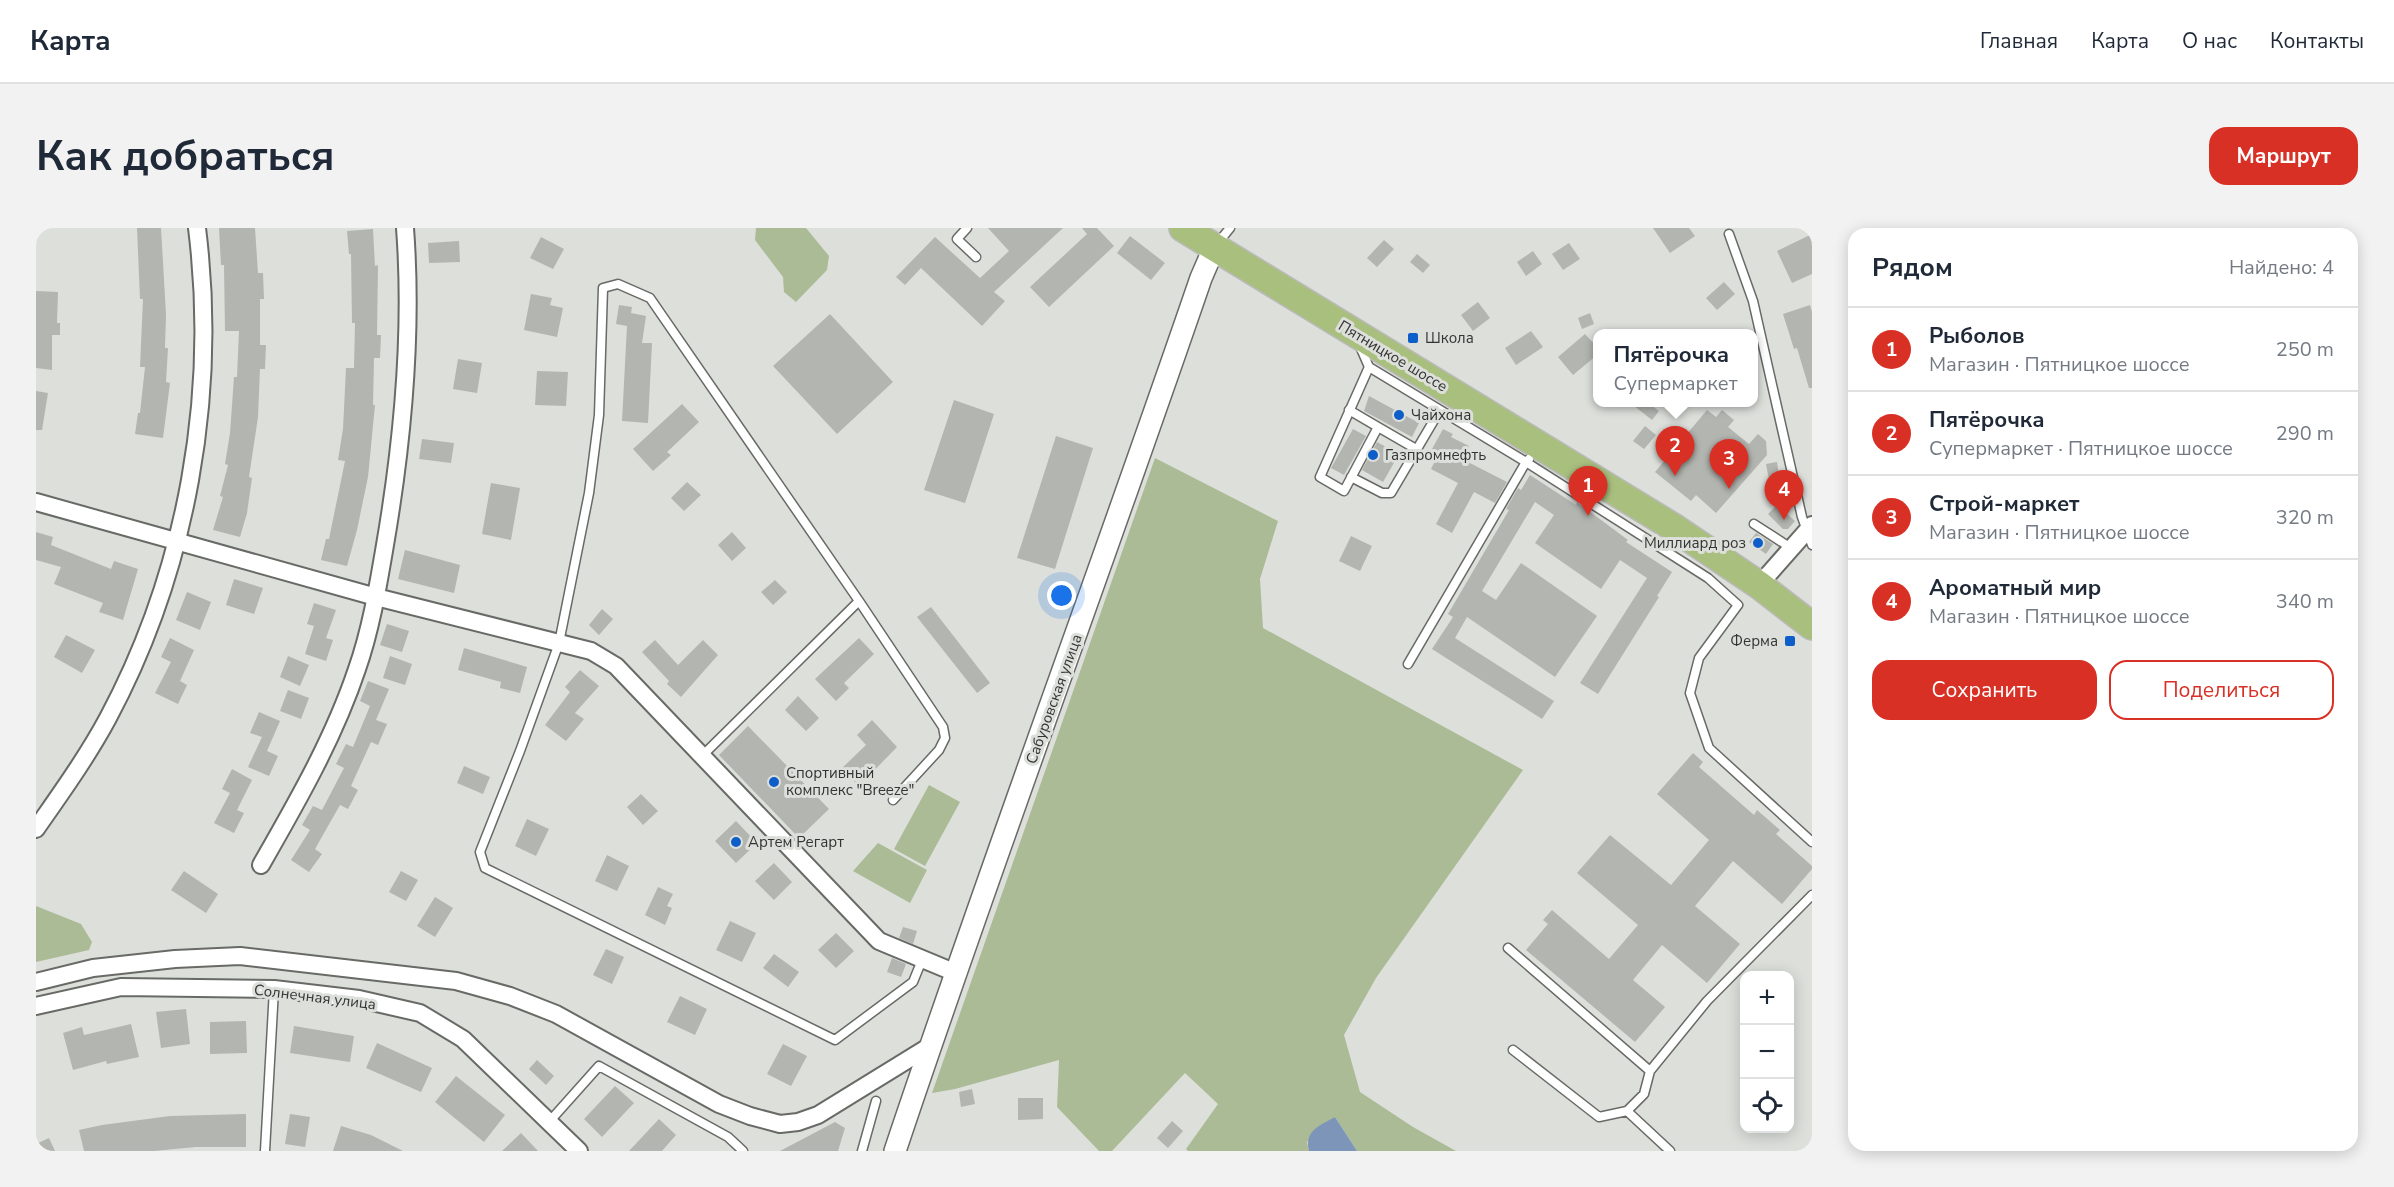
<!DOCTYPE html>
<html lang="ru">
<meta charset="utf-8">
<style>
:root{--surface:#fff;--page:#f2f2f3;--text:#1f2937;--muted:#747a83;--line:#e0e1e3;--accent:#d93025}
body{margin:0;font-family:"Nunito Sans",sans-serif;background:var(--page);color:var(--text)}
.controls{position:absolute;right:18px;bottom:18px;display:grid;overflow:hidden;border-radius:12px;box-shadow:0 3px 15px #0003}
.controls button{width:54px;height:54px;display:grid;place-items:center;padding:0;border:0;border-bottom:2px solid var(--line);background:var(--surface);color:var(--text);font:30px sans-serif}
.you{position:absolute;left:1026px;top:368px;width:21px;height:21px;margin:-15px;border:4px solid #fff;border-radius:50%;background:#1a73e8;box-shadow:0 0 0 9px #1a73e833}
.badge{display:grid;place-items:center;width:39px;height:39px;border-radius:50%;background:var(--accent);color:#fff;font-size:20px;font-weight:700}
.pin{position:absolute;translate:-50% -50px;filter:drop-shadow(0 2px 3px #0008)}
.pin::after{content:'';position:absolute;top:32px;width:21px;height:18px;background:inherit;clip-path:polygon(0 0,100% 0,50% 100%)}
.popup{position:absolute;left:1557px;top:101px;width:165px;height:78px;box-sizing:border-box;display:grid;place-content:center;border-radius:12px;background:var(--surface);filter:drop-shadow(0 2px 4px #0005);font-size:20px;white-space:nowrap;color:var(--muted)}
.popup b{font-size:22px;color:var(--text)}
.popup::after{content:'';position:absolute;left:50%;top:100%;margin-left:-12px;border:12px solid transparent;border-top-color:var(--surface)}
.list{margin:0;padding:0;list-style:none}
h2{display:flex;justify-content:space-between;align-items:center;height:78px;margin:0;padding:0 24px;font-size:26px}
h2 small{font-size:20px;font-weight:400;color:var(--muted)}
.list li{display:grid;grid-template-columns:39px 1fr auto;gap:18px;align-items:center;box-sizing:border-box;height:84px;padding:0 24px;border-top:2px solid var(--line)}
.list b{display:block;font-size:22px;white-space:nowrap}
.list p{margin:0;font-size:20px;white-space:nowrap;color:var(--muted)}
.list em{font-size:20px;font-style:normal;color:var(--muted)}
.actions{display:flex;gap:12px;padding:18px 24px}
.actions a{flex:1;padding:14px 0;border:2px solid var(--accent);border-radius:18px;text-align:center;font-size:21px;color:var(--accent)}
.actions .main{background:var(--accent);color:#fff}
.icon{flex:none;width:33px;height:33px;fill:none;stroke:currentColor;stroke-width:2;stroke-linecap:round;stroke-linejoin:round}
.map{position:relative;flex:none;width:1776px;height:923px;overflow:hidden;border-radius:18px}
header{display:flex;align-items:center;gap:36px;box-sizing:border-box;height:84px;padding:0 30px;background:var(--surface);border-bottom:2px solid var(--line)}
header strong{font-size:28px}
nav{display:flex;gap:33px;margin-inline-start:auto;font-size:21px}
.intro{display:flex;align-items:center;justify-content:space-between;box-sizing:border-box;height:144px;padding:0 36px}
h1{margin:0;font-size:42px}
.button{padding:15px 27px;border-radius:18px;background:var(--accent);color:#fff;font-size:21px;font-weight:700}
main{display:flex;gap:36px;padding:0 36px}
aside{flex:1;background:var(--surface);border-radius:18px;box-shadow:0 3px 15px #0003}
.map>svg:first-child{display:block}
.green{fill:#abbb96}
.water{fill:#7d95b9}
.building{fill:#b3b5b0}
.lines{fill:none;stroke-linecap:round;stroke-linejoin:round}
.service-casing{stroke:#686a66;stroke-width:11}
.minor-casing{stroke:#686a66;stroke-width:20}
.tertiary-casing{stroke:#686a66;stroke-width:24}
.primary-casing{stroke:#bababa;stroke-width:30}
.service{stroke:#fff;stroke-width:8}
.minor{stroke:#fff;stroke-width:16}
.tertiary{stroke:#fff;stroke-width:21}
.primary{stroke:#a9bf7e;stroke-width:27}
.poi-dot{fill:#0d5ec8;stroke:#dddfdb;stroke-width:2}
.labels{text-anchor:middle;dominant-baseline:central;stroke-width:6;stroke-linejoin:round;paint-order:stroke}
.poi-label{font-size:15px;fill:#343533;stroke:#dddfdb;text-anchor:start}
.street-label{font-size:15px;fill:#343533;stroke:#dddfdb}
</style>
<header>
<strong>Карта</strong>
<nav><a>Главная</a><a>Карта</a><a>О нас</a><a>Контакты</a></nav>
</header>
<div class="intro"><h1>Как добраться</h1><a class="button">Маршрут</a></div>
<main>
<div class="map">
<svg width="1776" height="923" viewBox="0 0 1776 923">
<rect width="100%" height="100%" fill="#dddfdb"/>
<path class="green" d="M720 0H770L793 28 791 42 760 74 748 64 747 49 719 12Z
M1119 230 1242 293 1224 351 1227 400 1487 542 1340 750 1308 807 1324 864 1377 899 1420 923H1321L1299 889 1271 914 1273 923H1152L1150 921 1182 876 1149 845 1076 923H1063L1021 879 1023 832 919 861 896 865Z
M893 557 924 574 889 638 858 621Z
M842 615 891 642 874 675 817 643Z
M0 678 45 696 56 714 53 722 0 734Z"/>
<path class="water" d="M1299 889 1321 923H1273C1268 903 1284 897 1299 889Z"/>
<path class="building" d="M101 0H125L130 86 129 120H132L130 154 134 155 127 210 99 206 102 185H104L109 139H104L107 71H104Z
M183 0H219L222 45H227L228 71H224V117H230L229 141H224L222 189 213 249 216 250 211 285 204 309 177 302 187 269 184 268 192 237 189 236 194 205 198 149H201L203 103H189L188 37H185Z
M952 0H1027L958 64 969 73 946 98 885 40 869 57 860 49 899 9 944 50 973 23Z
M1046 0H1061L1078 18 1013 79 994 59 1051 6Z
M1617 0H1653L1659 8 1634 25Z
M337 1 339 38 342 37 341 107H345L344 130H338L337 177H339L332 249 321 302 311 338 285 332 290 311H293L309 233 302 232 307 201 310 140H318L319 95H316L315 26H313L311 3Z
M1776 6V46L1756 55 1741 23Z
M1094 8 1129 35 1115 52 1081 25Z
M505 9 528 21 517 41 494 30Z
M1348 12 1358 21 1341 39 1331 30Z
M423 13 424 34 393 35 392 15Z
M1533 15 1544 31 1527 42 1516 26Z
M1497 23 1506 36 1490 48 1481 34Z
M1381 26 1394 37 1387 45 1374 34Z
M1688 54 1699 66 1681 82 1670 70Z
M0 63 22 64 21 95H24V107H16V142L0 140Z
M495 66 516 70 514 77 527 80 521 109 488 102Z
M1442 74 1454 90 1437 103 1425 87Z
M583 77 596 79 595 85 610 88 606 115H616L612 195 586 193 591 98 580 96Z
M1774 77 1776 84V160H1773L1761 120 1758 121 1747 86Z
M1554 85 1558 96 1546 101 1542 90Z
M794 86 857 154 801 206 737 138Z
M1495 103 1507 119 1480 137 1469 120Z
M1549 106 1561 119V127L1537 147 1522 129Z
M422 131 446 135 441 165 417 161Z
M501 143 532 144 530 178 499 177Z
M0 163 12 165 6 202H0Z
M1333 168 1383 195 1376 209 1328 183Z
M918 172 958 186 929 275 888 262Z
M1593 174H1611L1623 183 1616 192Z
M646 176 663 194 631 224 635 227 617 243 597 221Z
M1671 182 1680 189 1686 182 1698 192 1692 199 1713 216 1722 206 1730 213 1731 227 1680 285 1660 267 1655 273 1619 244Z
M1609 198 1620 207 1608 221 1597 213Z
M1317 201 1330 208 1308 247 1295 240Z
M1407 201 1417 206 1415 209 1433 218 1426 231 1471 254 1459 275 1438 264 1416 305 1400 296 1422 255 1395 241 1403 225 1396 221Z
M1020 208 1057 220 1019 341 981 330Z
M386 211 418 215 415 235 383 231Z
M1341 214 1363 226 1347 254 1326 242Z
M1741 234 1744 255 1734 257 1730 236Z
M1494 247 1540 277 1541 274 1592 312 1590 314 1636 344 1621 368 1623 369 1562 466 1544 455 1611 350 1584 332 1565 361 1499 315 1518 287 1499 274 1446 363 1460 372 1485 335 1561 388 1519 449 1431 389 1419 410 1518 473 1506 491 1396 421 1417 389 1412 386 1473 282 1470 281 1482 260 1485 262Z
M651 254 665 267 648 283 635 270Z
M455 255 484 260 475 312 446 306Z
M1741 277 1759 293 1752 301H1747L1732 286Z
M0 304 17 309 15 317 75 341 78 333 102 341 87 392 63 384 67 375 18 356 25 339 0 332Z
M696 304 710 320 696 333 682 317Z
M1720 305 1737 316 1730 326 1713 314Z
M1315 308 1336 318 1324 343 1303 333Z
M369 322 424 337 418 365 362 351Z
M198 351 227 360 218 386 190 377Z
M739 352 751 364 737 377 725 364Z
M151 364 175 374 164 402 140 392Z
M278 375 300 382 290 410 297 412 290 433 269 426 278 398 271 396Z
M895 379 954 455 941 465 881 389Z
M566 381 577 391 563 407 553 397Z
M351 396 373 403 366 424 344 417Z
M30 407 59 422 46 445 18 429Z
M134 410 158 422 144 453 151 457 142 476 119 465 135 434 125 429Z
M823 410 838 426 808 455 813 460 800 473 779 451Z
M619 412 642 437 667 412 682 427 645 469 631 456 633 453 606 424Z
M428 420 491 439 484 465 464 460 465 454 422 442Z
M252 428 273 437 264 458 244 449Z
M354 428 376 436 369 457 347 450Z
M544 442 563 458 539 485 548 491 530 513 509 497 534 464 529 459Z
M332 453 353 461 340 492 351 496 342 517 335 514 315 558 322 562 312 581 304 577 279 621 286 626 273 644 255 632 274 602 266 597 277 578 286 582 308 540 300 536 310 516 317 519 334 478 324 473Z
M252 462 273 470 265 491 244 483Z
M762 468 783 490 770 503 749 482Z
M223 484 244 493 231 523 242 528 233 548 212 539 226 509 214 505Z
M836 492 861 519 823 558 805 541 830 517 821 507Z
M712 498 793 581 763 610 683 527Z
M1657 525 1667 534 1663 539 1718 587 1721 582 1744 602 1740 606 1776 638V641L1746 676 1697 633 1659 678 1704 716 1671 755 1626 717 1597 752 1629 779 1599 814 1490 722 1512 696 1507 692 1516 682 1573 731 1602 697 1541 645 1574 607 1635 657 1673 612 1621 566Z
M428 538 454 549 447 566 421 555Z
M196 541 216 552 201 582 208 585 198 605 178 595 194 565 186 561Z
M605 566 622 583 607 597 591 579Z
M491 591 513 601 500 628 479 618Z
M700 593 721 615 700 635 679 613Z
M571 627 593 638 581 663 559 653Z
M738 635 756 654 738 672 719 653Z
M148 643 182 666 170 685 135 662Z
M365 643 382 652 370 673 353 664Z
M622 659 637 666 631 678 636 680 629 697 609 687Z
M399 669 417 680 399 709 381 698Z
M694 693 720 705 706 734 680 722Z
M867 699 881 703 877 716 863 710Z
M800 705 818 723 800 740 782 722Z
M570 721 588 729 576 756 557 747Z
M738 726 763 744 752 759 727 740Z
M856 730 870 736 865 749 851 744Z
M644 768 671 781 659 807 631 794Z
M150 781 154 816 125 820 120 784Z
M210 793 211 825 174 826V794Z
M95 796 103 829 71 836 70 833 37 842 27 805 46 799 48 807Z
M258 798 318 808 314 834 254 825Z
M341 815 396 840 385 864 330 840Z
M747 816 771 828 755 858 731 846Z
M501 832 518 848 510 857 493 841Z
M420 848 469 887 448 914 399 874Z
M579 858 598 875 566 909 548 891Z
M936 861 939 876 925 879 923 864Z
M982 870H1007V891L982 892Z
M210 886V919H160L118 923H48L43 902 66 897 134 888Z
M254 886 274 889 269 919 249 916Z
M623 891 640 907 626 923H593Z
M1136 893 1147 903 1132 920 1121 910Z
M799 894 809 900 802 923H744Z
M305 898 335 907 367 923H297Z
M485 905 502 923H466Z
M13 910 19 923H0V916Z"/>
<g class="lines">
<g class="service-casing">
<path id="service" d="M931 0 921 11 940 29
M1693 6 1717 73 1766 289 1776 317
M1181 16 1194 0
M1323 116 1333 139 1284 249 1308 263 1342 199 1380 221
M1333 139 1490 234 1493 231
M1313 182 1342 199
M1315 249 1346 265H1355L1404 182
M1718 296 1755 320
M823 373 907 499 909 510 903 522 857 572
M1372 436 1490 234 1672 350 1702 377 1663 430 1654 465 1673 520 1776 614
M666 528 823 373 614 70 582 56 567 60 563 187 553 265 523 415 484 523 444 624 449 640 799 812 877 754 886 732
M1472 720 1614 843
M1477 822 1563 889 1591 883 1608 866 1614 843 1671 773 1776 667
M1591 883 1634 923
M513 894 563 838 692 909 707 923
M229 923 238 761
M826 923 840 873"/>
</g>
<g class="minor-casing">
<path id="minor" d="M0 274 340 369 555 423 580 438 843 713 920 745
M1723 357 1776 297
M0 601C25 565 51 529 72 490 151 342 182 167 161 0
M225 637C261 574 298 510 321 441 335 401 342 358 349 317 367 212 377 106 369 0
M0 754 57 740 139 731 204 728 420 753 474 768 520 786 683 876 714 888 744 896 762 894 782 887 894 818
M0 778 85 759 238 761 323 771 384 785 427 811 543 923"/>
</g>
<g class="tertiary-casing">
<path id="tertiary" d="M859 923C957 630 1065 342 1165 50L1178 20"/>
</g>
<g class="primary-casing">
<path id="primary" d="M1147 0 1637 299 1723 357 1776 398"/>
</g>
<use href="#service" class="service"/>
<use href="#minor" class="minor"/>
<use href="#tertiary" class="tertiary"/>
<use href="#primary" class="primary"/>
</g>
<g class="poi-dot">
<rect x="1371" y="104" width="12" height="12" rx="3"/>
<circle cx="1363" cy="187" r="6"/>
<circle cx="1337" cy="227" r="6"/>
<circle cx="1722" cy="315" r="6"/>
<rect x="1748" y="407" width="12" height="12" rx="3"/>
<circle cx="738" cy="554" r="6"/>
<circle cx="700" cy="614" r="6"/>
</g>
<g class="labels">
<g class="poi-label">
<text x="1389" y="110">Школа</text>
<text x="1375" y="187">Чайхона</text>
<text x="1349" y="227">Газпромнефть</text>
<text x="1710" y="315" text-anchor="end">Миллиард роз</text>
<text x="1742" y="413" text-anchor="end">Ферма</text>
<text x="750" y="545">Спортивный<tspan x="750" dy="17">комплекс "Breeze"</tspan></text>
<text x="712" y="614">Артем Регарт</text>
</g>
<g class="street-label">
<text transform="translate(1357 128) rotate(31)">Пятницкое шоссе</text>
<text transform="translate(1018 471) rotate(-70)">Сабуровская улица</text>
<text transform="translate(279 769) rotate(7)">Солнечная улица</text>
</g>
</g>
</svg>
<div class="controls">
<button>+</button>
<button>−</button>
<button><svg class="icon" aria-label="locate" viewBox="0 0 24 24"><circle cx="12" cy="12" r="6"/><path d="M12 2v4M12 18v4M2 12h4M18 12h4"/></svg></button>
</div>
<div class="you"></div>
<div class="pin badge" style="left:1552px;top:288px">1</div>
<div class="pin badge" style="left:1639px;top:248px">2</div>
<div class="popup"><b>Пятёрочка</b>Супермаркет</div>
<div class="pin badge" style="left:1693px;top:261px">3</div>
<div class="pin badge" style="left:1748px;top:292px">4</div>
</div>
<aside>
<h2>Рядом<small>Найдено: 4</small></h2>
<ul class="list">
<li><span class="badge">1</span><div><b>Рыболов</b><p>Магазин · Пятницкое шоссе</p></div><em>250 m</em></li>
<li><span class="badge">2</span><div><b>Пятёрочка</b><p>Супермаркет · Пятницкое шоссе</p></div><em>290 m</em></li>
<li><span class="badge">3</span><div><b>Строй-маркет</b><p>Магазин · Пятницкое шоссе</p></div><em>320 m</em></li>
<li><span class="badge">4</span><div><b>Ароматный мир</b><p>Магазин · Пятницкое шоссе</p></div><em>340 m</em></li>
</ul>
<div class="actions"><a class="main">Сохранить</a><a>Поделиться</a></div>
</aside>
</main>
